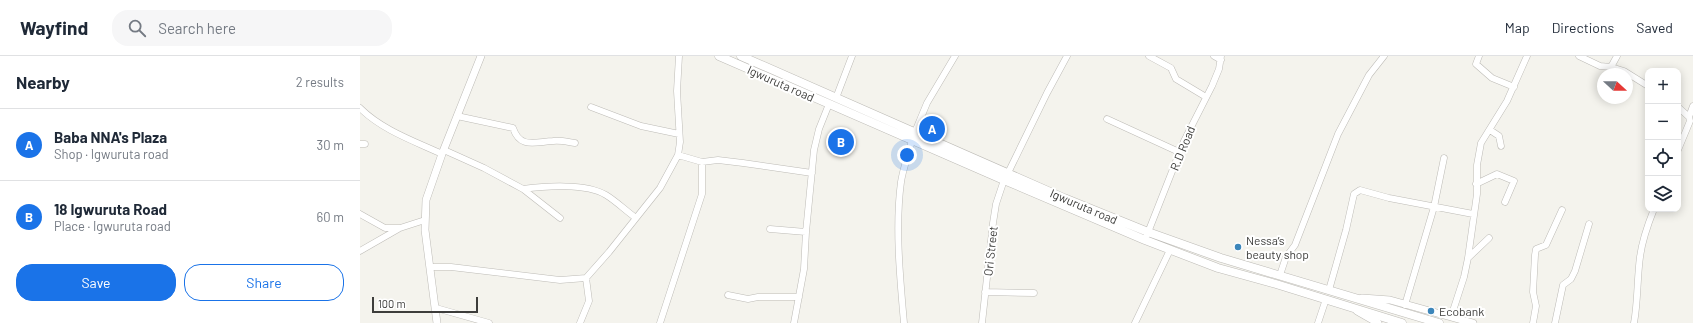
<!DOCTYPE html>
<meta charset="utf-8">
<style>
:root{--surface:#fff;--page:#f6f6f7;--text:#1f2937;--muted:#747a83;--line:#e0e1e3;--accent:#1a73e8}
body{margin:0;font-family:Barlow,sans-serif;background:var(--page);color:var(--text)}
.controls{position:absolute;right:12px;top:12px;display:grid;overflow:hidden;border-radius:8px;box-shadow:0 2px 10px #0003}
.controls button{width:36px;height:36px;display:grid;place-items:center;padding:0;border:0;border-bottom:1px solid var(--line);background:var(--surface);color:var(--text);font:20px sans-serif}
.compass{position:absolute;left:1237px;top:12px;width:36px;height:36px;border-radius:50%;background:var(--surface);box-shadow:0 2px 10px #0003;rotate:111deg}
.scale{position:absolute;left:12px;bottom:10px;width:106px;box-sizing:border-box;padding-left:4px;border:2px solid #3d3d3b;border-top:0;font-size:11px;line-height:14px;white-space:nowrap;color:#3d3d3b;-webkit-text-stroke:3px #fff;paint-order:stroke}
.you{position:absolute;left:547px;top:99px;width:14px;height:14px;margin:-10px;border:3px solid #fff;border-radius:50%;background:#1a73e8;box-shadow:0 0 0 6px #1a73e833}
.badge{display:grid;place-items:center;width:26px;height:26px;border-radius:50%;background:var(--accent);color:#fff;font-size:13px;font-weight:700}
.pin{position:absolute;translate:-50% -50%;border:2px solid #fff;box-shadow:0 1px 4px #0006}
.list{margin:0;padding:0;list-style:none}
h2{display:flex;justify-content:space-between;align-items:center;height:52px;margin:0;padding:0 16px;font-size:17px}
h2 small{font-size:13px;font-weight:400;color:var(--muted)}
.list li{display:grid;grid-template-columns:26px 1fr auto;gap:12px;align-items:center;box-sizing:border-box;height:72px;padding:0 16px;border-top:1px solid var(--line)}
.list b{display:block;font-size:15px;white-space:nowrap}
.list p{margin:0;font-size:13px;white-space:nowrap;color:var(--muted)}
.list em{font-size:13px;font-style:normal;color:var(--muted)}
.actions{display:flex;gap:8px;padding:12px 16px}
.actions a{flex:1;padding:9px 0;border:1px solid var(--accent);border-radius:16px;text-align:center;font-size:14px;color:var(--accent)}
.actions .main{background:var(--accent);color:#fff}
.icon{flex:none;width:22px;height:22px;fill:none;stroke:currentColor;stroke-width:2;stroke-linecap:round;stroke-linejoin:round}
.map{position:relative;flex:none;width:1333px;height:267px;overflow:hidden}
header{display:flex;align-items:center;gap:24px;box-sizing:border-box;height:56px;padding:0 20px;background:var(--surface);border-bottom:1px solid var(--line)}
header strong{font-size:19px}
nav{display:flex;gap:22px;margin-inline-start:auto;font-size:14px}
.search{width:280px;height:36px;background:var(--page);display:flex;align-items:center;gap:10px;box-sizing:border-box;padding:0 14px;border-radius:16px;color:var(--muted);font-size:15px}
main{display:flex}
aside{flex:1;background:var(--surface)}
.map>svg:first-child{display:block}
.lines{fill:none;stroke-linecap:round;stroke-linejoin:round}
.minor-casing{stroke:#bdbbb6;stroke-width:7}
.tertiary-casing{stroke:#bdbbb6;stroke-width:8}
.secondary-casing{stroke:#bdbbb6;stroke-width:9}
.minor{stroke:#fff;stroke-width:6}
.tertiary{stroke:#fff;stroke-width:7}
.secondary{stroke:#fff;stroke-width:8}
.poi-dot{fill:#3c86ba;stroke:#fff;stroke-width:1.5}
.labels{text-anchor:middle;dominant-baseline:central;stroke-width:4;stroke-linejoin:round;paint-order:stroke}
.street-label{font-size:12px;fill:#3d3d3b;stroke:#fff}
.poi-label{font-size:12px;fill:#3d3d3b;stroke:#fff;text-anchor:start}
</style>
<header>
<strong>Wayfind</strong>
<div class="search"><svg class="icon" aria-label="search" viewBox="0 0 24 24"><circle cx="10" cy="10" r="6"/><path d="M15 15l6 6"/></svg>Search here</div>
<nav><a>Map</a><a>Directions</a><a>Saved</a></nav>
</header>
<main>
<aside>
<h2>Nearby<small>2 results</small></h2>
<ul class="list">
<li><span class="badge">A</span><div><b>Baba NNA's Plaza</b><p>Shop · Igwuruta road</p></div><em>30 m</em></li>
<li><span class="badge">B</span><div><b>18 Igwuruta Road</b><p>Place · Igwuruta road</p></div><em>60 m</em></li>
</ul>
<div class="actions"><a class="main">Save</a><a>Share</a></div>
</aside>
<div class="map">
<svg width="1333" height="267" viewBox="0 0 1333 267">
<rect width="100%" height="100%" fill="#f4f3ed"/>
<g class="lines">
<g class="minor-casing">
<path id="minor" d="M789 0 811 12 816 23 846 41
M854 0 861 4
M1119 0 1116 8 1132 22 1154 31
M1219 0 1240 10 1251 11 1264 15 1288 30
M1251 11 1257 0
M476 42 492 0
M231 51 281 70 319 78
M1318 51 1329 61
M0 52C22 74 54 85 82 98
M97 60 153 72C160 93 175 86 193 85 200 84 208 86 215 87
M747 63 819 96
M1130 74 1139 80 1141 90
M555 76 567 47 595 0
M0 88H5
M84 94 124 112 163 133 200 162
M1318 94 1330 65 1329 61 1333 50
M318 99 342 106 358 104 383 107 452 117
M648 117 687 37 707 0
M1116 128 1137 118 1154 125 1145 146
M163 133C185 130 226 127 246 139 256 145 266 155 276 162
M0 158 25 172H40
M410 173 446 176
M787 179 824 85 852 30 859 13 861 0
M0 195 40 172 65 164
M1108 202 1129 182
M71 211H91L200 224 226 222 249 196 300 132 318 99 320 86 317 35 319 0
M920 219 926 201 935 189 978 78 1009 19 1024 0
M969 234 986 174 994 138 1000 134 1029 142 1113 158
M625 236 674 237
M368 239 388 243 398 241H439
M1045 249 1074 151 1084 102
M76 252 129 267
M1091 261 1104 221 1108 202 1117 138V109L1121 87 1147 45 1167 0
M220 267 229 245 226 222
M300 267 342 138V106
M434 267 444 213 446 176 454 94 459 73 469 48
M544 267C540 222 535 170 541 126 543 112 549 98 552 84
M622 267 633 167 636 148 644 124
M775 267 810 194
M958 267 966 243
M1173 267 1176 250 1173 236 1175 199 1176 193 1186 189 1202 154
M1195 267 1203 229 1211 223 1215 215 1229 168
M1274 267C1278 245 1277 223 1280 201 1282 185 1288 168 1294 153"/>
</g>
<g class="tertiary-casing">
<path id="tertiary" d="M1002 242 1030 244 1113 267
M997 255 1018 267
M77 267 65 174 66 144 82 98 121 0"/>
</g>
<g class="secondary-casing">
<path id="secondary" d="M359 0 644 124 785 184 858 212 916 228 1042 267
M381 0 704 142 788 176 861 202 1079 267"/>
</g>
<use href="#minor" class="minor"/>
<use href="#tertiary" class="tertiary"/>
<use href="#secondary" class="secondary"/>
</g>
<g class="poi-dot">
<circle cx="878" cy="191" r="4"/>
<circle cx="1071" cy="255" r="4"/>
</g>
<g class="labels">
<g class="street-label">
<text transform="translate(421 27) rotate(24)">Igwuruta road</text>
<text transform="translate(822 92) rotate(-68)">R.D Road</text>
<text transform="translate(724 150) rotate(23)">Igwuruta road</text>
<text transform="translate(630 195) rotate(-84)">Ori Street</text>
</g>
<g class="poi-label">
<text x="886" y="184">Nessa’s<tspan x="886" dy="14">beauty shop</tspan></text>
<text x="1079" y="255">Ecobank</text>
</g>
</g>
</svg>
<div class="controls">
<button>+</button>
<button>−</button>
<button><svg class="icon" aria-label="locate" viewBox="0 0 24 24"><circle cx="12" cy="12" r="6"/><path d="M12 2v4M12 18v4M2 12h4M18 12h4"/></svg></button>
<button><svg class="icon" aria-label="layers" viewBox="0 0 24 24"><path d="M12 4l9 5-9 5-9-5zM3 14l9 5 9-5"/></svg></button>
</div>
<svg class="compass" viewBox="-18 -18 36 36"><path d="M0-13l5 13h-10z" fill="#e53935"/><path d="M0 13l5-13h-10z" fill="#747a83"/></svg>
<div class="scale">100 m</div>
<div class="you"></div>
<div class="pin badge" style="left:572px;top:73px">A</div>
<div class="pin badge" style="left:481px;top:86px">B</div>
</div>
</main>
